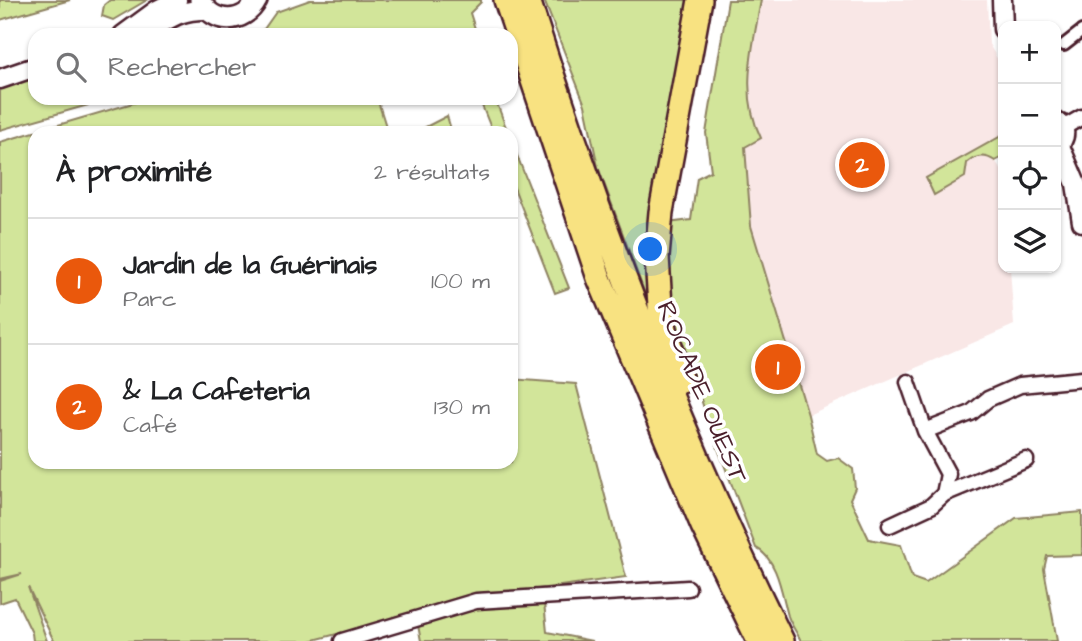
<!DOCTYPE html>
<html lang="fr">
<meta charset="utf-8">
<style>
:root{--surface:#fff;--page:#f2f2f2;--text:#202124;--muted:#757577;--line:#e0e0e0;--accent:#ea580c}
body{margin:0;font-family:"Architects Daughter",sans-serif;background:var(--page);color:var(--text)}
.controls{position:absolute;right:21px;top:21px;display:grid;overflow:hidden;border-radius:14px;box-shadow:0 2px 5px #0004}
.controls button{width:63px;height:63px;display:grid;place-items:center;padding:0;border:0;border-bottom:2px solid var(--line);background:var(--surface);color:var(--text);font:35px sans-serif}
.you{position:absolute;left:651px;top:250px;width:24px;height:24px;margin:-18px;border:5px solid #fff;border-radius:50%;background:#1a73e8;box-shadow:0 0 0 10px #1a73e833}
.badge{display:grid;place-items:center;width:46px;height:46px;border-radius:50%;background:var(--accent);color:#fff;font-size:23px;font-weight:700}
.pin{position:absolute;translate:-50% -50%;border:4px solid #fff;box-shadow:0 2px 7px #0006}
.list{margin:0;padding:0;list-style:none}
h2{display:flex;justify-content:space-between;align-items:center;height:91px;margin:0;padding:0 28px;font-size:30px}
h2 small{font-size:23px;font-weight:400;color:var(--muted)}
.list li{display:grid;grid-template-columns:46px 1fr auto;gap:21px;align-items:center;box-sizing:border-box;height:126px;padding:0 28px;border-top:2px solid var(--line)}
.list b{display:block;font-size:26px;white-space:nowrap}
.list p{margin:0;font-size:23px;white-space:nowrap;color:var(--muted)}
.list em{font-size:23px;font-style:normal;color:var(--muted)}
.icon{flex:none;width:38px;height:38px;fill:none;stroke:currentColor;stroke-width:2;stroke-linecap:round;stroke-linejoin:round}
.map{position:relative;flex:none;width:1082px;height:641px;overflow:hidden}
.search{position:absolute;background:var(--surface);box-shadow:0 2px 5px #0004;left:28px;top:28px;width:490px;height:77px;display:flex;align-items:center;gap:18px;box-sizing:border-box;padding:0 24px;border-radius:21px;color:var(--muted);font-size:26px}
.panel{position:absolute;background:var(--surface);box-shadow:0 2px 5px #0004;left:28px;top:126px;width:490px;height:343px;border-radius:21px}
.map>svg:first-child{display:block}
.built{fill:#f9e7e6}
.green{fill:#d2e59a;stroke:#8e8262;stroke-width:2}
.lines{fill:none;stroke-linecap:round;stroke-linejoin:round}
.pedestrian-casing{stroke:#4a1f2b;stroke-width:16}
.minor-casing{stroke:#4a1f2b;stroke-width:19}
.tertiary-casing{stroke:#4a1f2b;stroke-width:23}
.secondary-casing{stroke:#4a1f2b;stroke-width:24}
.trunk-casing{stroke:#4a1f2b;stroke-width:28}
.pedestrian{stroke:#fff;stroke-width:10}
.minor{stroke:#fff;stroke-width:14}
.tertiary{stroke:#fff;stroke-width:18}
.secondary{stroke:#fff;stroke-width:19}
.trunk{stroke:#f8e281;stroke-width:23}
.labels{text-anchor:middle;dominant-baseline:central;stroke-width:7;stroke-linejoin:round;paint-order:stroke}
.street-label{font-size:26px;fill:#4a1f2b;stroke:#fff}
</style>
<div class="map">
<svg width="1082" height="641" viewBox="0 0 1082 641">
<rect width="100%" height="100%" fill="#fff"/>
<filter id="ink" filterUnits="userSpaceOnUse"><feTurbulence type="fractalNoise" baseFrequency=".0143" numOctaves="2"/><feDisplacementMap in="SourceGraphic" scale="14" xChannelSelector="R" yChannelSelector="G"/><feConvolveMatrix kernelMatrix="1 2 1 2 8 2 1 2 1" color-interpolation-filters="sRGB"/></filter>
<g filter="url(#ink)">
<path class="built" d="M761 0H987L989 44 1003 69V157L996 162 1003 172V268H1010L1014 325 808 415 751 226 745 147 761 138 753 122 747 75Z"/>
<path class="green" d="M0 0H70L0 20Z
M110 0H147L113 20 102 16 104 5Z
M310 0H481V2L470 13 477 35H391L375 32 365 35H251L264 29 276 12Z
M544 0H689L651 310 598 167 585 105Z
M728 0H761C753 46 739 94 761 138L745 147 751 226 808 415 817 454 827 461 838 458 853 469 855 488 850 499 869 539 901 545 912 578 926 583 1016 518 1082 512V555L1047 556 1044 569 1057 641H801C797 633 791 625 788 616 782 595 778 559 756 548L712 433 673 313 668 283V223L691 220 697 178 711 171 706 133Z
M35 75V98H113L0 130V88Z
M150 98H377L388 133H35V462H511V379L576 384 626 577 479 597 310 641H54L28 587 47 641H33L32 633 15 598 0 603V581L22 574 0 579V142Z
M479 98H495L508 133H493Z
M447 116 452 133H414Z
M1003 135V157L995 161C985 154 976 155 967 163L965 177 934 195 926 178Z
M511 140 569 288 555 293 511 180Z
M544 603 547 632 592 641H421L417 620 479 604Z"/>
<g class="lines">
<g class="pedestrian-casing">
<path id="pedestrian" d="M1064 45 1082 31"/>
</g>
<g class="minor-casing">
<path id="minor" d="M1063 128 1082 117
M925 431 971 413 988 399 1020 385 1082 379
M944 494 1026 460
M890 525 931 506 944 494 948 474 925 431 908 382
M342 641 476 601 688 588"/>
</g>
<g class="tertiary-casing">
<path id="tertiary" d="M1002 0 1003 29
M123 35 157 10 177 0
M136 35C164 26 173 9 206 10
M0 79 35 67
M1056 122C1065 125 1066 134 1062 141L1056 145
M1059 144 1076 184 1082 222"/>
</g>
<g class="secondary-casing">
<path id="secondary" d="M200 0C213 25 244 25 257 0"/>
</g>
<g class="trunk-casing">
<path id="trunk" d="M506 0 599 278 703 526 759 641
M528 0C597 219 680 435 782 641
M681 381 666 333 660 306 657 257 661 212 700 0"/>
</g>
<use href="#pedestrian" class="pedestrian"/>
<use href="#minor" class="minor"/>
<use href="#tertiary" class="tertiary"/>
<use href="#secondary" class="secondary"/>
<use href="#trunk" class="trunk"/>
</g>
</g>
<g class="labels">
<g class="street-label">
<text transform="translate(702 392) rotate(67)">ROCADE OUEST</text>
</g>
</g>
</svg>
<div class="controls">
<button>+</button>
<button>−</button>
<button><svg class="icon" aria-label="locate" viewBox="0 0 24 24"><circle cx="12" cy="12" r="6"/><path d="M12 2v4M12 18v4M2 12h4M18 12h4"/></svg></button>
<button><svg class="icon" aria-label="layers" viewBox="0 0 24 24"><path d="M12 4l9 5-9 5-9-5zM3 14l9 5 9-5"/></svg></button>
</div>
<div class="you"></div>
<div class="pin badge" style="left:778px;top:367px">1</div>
<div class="pin badge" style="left:862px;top:165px">2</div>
<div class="search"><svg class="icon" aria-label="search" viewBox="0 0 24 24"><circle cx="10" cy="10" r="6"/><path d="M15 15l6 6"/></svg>Rechercher</div>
<section class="panel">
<h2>À proximité<small>2 résultats</small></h2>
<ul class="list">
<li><span class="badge">1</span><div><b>Jardin de la Guérinais</b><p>Parc</p></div><em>100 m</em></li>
<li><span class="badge">2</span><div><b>&amp; La Cafeteria</b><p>Café</p></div><em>130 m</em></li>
</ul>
</section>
</div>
